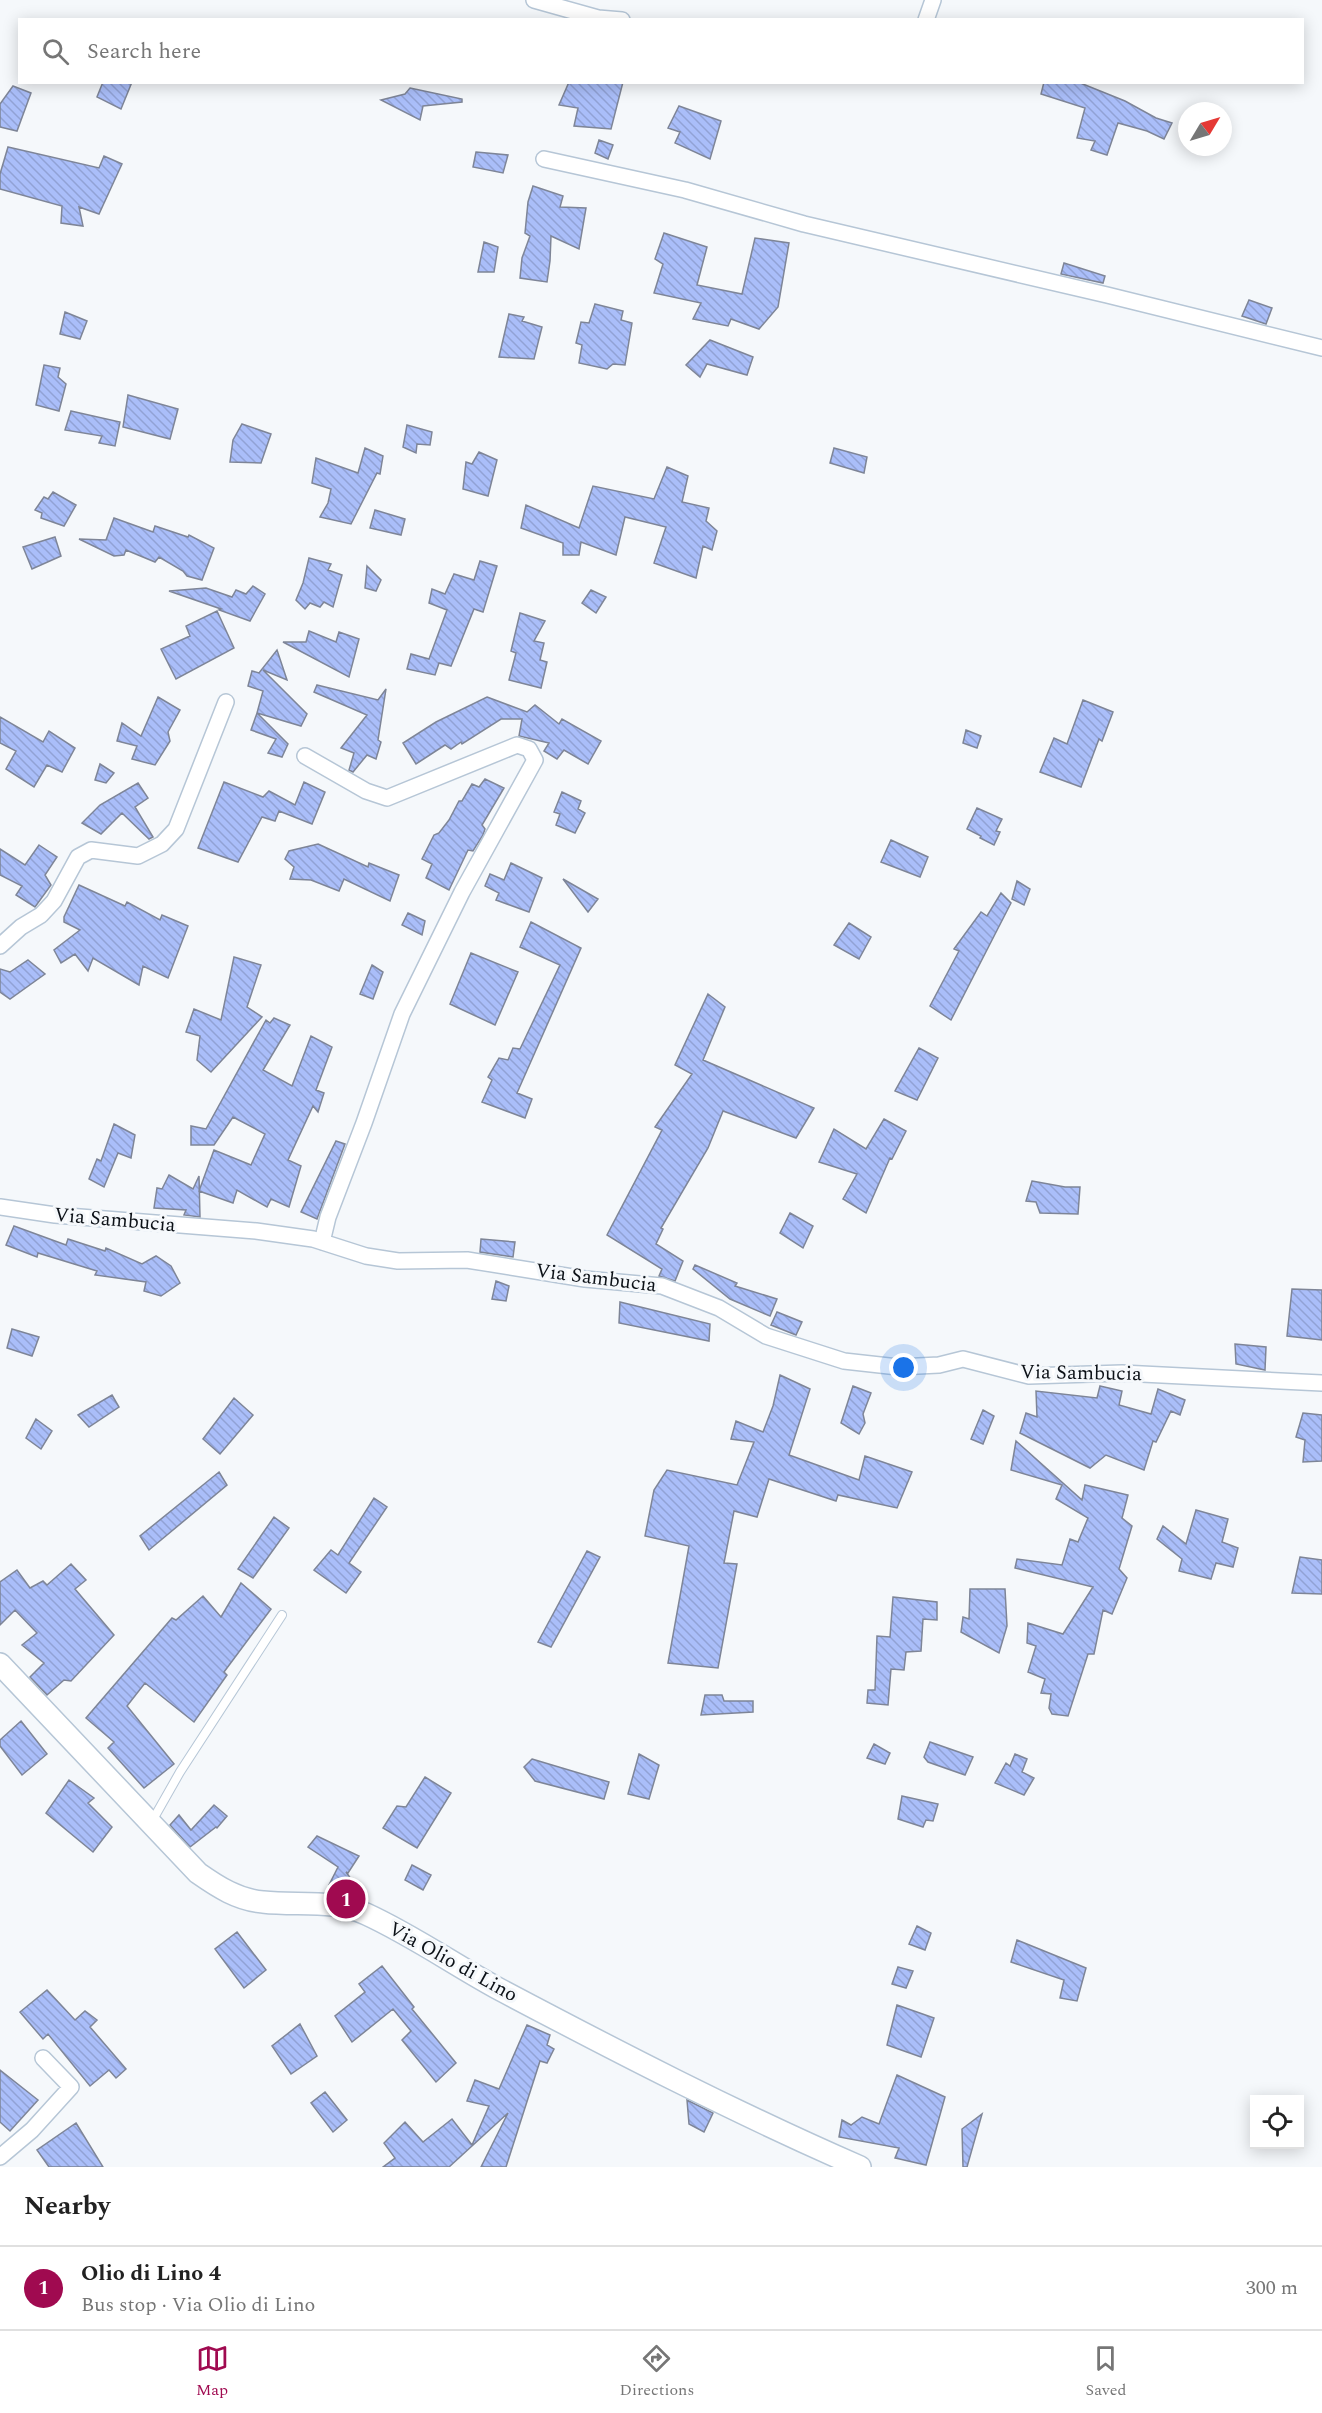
<!DOCTYPE html>
<meta charset="utf-8">
<style>
:root{--surface:#fff;--page:#f2f2f2;--text:#222;--muted:#767676;--line:#e0e0e0;--accent:#a00a50}
body{margin:0;font-family:Spectral,serif;background:var(--page);color:var(--text)}
.controls{position:absolute;right:18px;bottom:18px;display:grid;overflow:hidden;border-radius:0px;box-shadow:0 3px 15px #0003}
.controls button{width:54px;height:54px;display:grid;place-items:center;padding:0;border:0;border-bottom:2px solid var(--line);background:var(--surface);color:var(--text);font:30px sans-serif}
.compass{position:absolute;left:1178px;top:102px;width:54px;height:54px;border-radius:50%;background:var(--surface);box-shadow:0 3px 15px #0003;rotate:52deg}
.you{position:absolute;left:904px;top:1368px;width:21px;height:21px;margin:-15px;border:4px solid #fff;border-radius:50%;background:#1a73e8;box-shadow:0 0 0 9px #1a73e833}
.badge{display:grid;place-items:center;width:39px;height:39px;border-radius:50%;background:var(--accent);color:#fff;font-size:20px;font-weight:700}
.pin{position:absolute;translate:-50% -50%;border:3px solid #fff;box-shadow:0 2px 6px #0006}
.list{margin:0;padding:0;list-style:none}
h2{display:flex;justify-content:space-between;align-items:center;height:78px;margin:0;padding:0 24px;font-size:26px}
h2 small{font-size:20px;font-weight:400;color:var(--muted)}
.list li{display:grid;grid-template-columns:39px 1fr auto;gap:18px;align-items:center;box-sizing:border-box;height:84px;padding:0 24px;border-top:2px solid var(--line)}
.list b{display:block;font-size:22px;white-space:nowrap}
.list p{margin:0;font-size:20px;white-space:nowrap;color:var(--muted)}
.list em{font-size:20px;font-style:normal;color:var(--muted)}
.icon{flex:none;width:33px;height:33px;fill:none;stroke:currentColor;stroke-width:2;stroke-linecap:round;stroke-linejoin:round}
.map{position:relative;flex:none;width:1322px;height:2167px;overflow:hidden}
.search{position:absolute;background:var(--surface);box-shadow:0 3px 15px #0003;left:18px;right:18px;top:18px;height:66px;display:flex;align-items:center;gap:15px;box-sizing:border-box;padding:0 21px;border-radius:0px;color:var(--muted);font-size:22px}
.sheet{height:162px;background:var(--surface)}
nav{display:flex;justify-content:space-around;align-items:center;box-sizing:border-box;height:84px;border-top:2px solid var(--line);background:var(--surface);font-size:16px;color:var(--muted)}
nav a{display:grid;justify-items:center;gap:3px}
nav .on{color:var(--accent)}
.map>svg:first-child{display:block}
.building{fill:url(#building-back-hatch);stroke:#7e8597;stroke-width:1.5}
.lines{fill:none;stroke-linecap:round;stroke-linejoin:round}
.lane-casing{stroke:#b6c6d6;stroke-width:10}
.street-casing{stroke:#b6c6d6;stroke-width:18}
.secondary-casing{stroke:#b6c6d6;stroke-width:24}
.lane{stroke:#fff;stroke-width:8}
.street{stroke:#fff;stroke-width:15}
.secondary{stroke:#fff;stroke-width:21}
.labels{text-anchor:middle;dominant-baseline:central;stroke-width:6;stroke-linejoin:round;paint-order:stroke}
.street-label{font-size:20px;fill:#0c1117;stroke:#f5f8fb}
</style>
<div class="map">
<svg width="1322" height="2167" viewBox="0 0 1322 2167">
<defs>
<pattern id="building-back-hatch" width="6" height="6" patternUnits="userSpaceOnUse" patternTransform="scale(1.5)"><rect width="6" height="6" fill="#aabef9"/><path d="M-1 5l2 2M0 0l6 6M5-1l2 2" fill="none" stroke="#91a2d5"/></pattern>
</defs>
<rect width="100%" height="100%" fill="#f5f8fb"/>
<path class="building" d="M103 82H132L121 109 97 97Z
M569 82H623L611 129 574 126 578 108 559 105Z
M1044 82H1078L1125 101 1156 118 1172 123 1164 139 1147 131 1118 123 1107 155 1091 150 1095 141 1077 138 1085 108 1041 94Z
M13 86 31 93 17 131 0 127V104Z
M410 88 462 99V102L423 106 420 120 381 100 405 94Z
M679 106 721 121 710 159 675 143 680 132 668 128Z
M599 140 613 145 608 159 595 153Z
M8 147 99 168 104 156 122 164 99 214 79 207 83 226 61 223 62 206 0 189V174Z
M476 152 508 155 503 173 473 167Z
M533 186 563 196 560 207 586 208 579 249 551 236 550 261 547 282 520 278 522 258 530 236 525 233 528 202Z
M664 233 707 247 697 285 742 294 755 238 789 243 778 307 759 329 731 319 728 326 693 319 701 303 654 293 663 264 655 259Z
M484 242 498 247 494 272H478Z
M1064 263 1105 276 1103 283 1061 274Z
M1249 300 1272 308 1266 324 1242 316Z
M595 304 623 311 621 320 632 323 625 365 613 364 607 369 579 363 582 345 576 343 581 322 589 323Z
M65 312 87 321 80 339 60 334Z
M509 314 524 317 522 321 542 327 534 359 499 357Z
M710 340 753 357 747 375 707 364 700 377 686 365Z
M44 365 60 368 58 377 66 384 59 411 36 405Z
M128 395 178 409 170 439 123 427Z
M71 411 120 422 115 446 99 443 102 436 65 430Z
M242 424 271 434 261 463 230 462 233 440Z
M407 425 432 432 430 445 417 444 416 453 403 447Z
M365 448 383 456 380 474 377 473 351 524 320 517 328 503 331 489 312 483 316 458 358 473Z
M834 448 867 457 864 473 830 463Z
M479 452 497 460 488 496 463 489 466 462 472 464Z
M667 467 688 476 682 502 709 508 706 521 717 531 712 550 703 546 696 578 654 563 666 527 625 517 616 555 581 542 579 555H563V543L521 528 526 505 579 528 593 486 654 499Z
M53 492 76 505 64 526 41 518 42 513 35 510 44 497 48 499Z
M375 510 405 519 401 535 370 528Z
M114 518 153 532 155 526 188 537 189 535 214 548 202 580 187 576 183 571 159 557 155 562 126 550 124 555 114 556 79 539 106 540Z
M55 537 61 556 32 569 23 547Z
M309 558 331 564 328 570 342 575 333 607 324 602 320 607 310 603 305 609 296 600 303 583Z
M480 561 497 566 483 612 474 609 451 666 439 663 435 675 407 669 411 654 429 659 447 610 429 603 432 589 445 594 454 574 474 580Z
M367 566 381 580 376 591 365 588Z
M253 586 265 594 250 621 219 610 221 609 169 591 206 588 232 597 236 590 246 594Z
M591 590 606 597 596 613 582 603Z
M217 611 234 648 176 679 161 649 190 636 186 626Z
M520 613 545 621 534 641 544 643 540 660 547 662 541 688 509 680 516 653 511 651Z
M309 631 336 642 339 632 359 639 349 677 283 642H306Z
M277 650 287 680 263 670 307 714 301 726 257 713 263 691 248 686 252 671 259 673Z
M317 685 378 700 386 689 378 740 381 742 376 759 367 755 353 772 349 770 354 753 341 748 367 715 314 692Z
M158 697 180 710 168 732 170 741 155 765 132 759 137 746 117 741 122 723 141 736Z
M487 697 527 712 535 705 559 724 562 719 601 741 588 764 564 750 557 759 544 751 549 743 519 736 522 719H501L462 744 461 742 451 749 445 745 416 764 403 743 436 722Z
M1083 700 1113 712 1102 741 1099 739 1081 787 1040 772 1054 738 1067 744Z
M257 713 288 744 282 757 268 753 276 739 251 730Z
M0 717 43 742 49 731 75 748 62 772 47 765 34 787 6 769 16 751 0 743Z
M966 730 981 736 977 748 963 743Z
M100 764 114 773 106 783 95 780Z
M485 779 504 788 482 825 485 829 483 835 473 851 468 850 449 890 426 878 432 864 422 859 434 835 439 833 449 820 459 801H462L472 784 479 787Z
M224 782 263 797 269 791 295 805 304 782 325 792 312 824 279 811 275 821 262 817 238 862 198 848Z
M138 783 148 798 135 807 153 837 149 839 122 813 101 834 82 823 100 805Z
M562 792 581 801 578 809 585 813 575 833 556 825 560 814 554 812Z
M977 808 1002 819 996 831 1000 832 994 845 980 838 981 836 967 829Z
M891 840 928 857 920 877 881 862Z
M318 844 368 867 369 863 399 875 390 901 344 879 339 891 311 880 290 879 294 867 285 859 289 851Z
M39 845 57 857 45 875 51 885 35 907 16 895 22 886 0 875V849L25 865Z
M511 863 542 878 529 912 496 900 499 893 485 886 490 874 504 880Z
M563 879 598 899 588 912Z
M1017 881 1030 889 1024 905 1012 899Z
M79 885 125 906 127 902 160 920 162 915 188 926 168 978 143 966 139 985 93 958 88 971 75 954 61 963 54 950 80 930 64 922V917Z
M1001 893 1011 903 951 1020 930 1006 959 951 954 949 981 912 987 916Z
M408 913 425 921 422 935 402 925Z
M531 922 581 948 517 1093 532 1099 525 1118 482 1102 492 1080 488 1077 499 1058 508 1060 513 1048 520 1049 560 965 520 947Z
M849 923 871 937 859 959 834 945Z
M471 953 518 972 495 1025 450 1004Z
M234 957 261 965 247 1007 262 1017 211 1072 197 1060 200 1036 186 1032 194 1009 221 1020Z
M28 960 45 974 10 999 0 992V969L10 972Z
M372 965 383 972 373 999 360 994Z
M708 994 725 1007 703 1060 814 1108 796 1138 723 1111 708 1148 661 1228 663 1229 656 1244 683 1261 675 1281 659 1276 662 1269 607 1235 662 1130 655 1127 692 1074 675 1065Z
M274 1018 290 1025 263 1070 292 1086 311 1036 332 1047 316 1090 324 1093 318 1112 313 1106 288 1160 301 1166 289 1207 271 1199 267 1207 237 1190 233 1203 199 1191 214 1150 251 1165 265 1134 233 1117 214 1145H191V1126L206 1129 266 1020 270 1023Z
M919 1048 938 1058 917 1100 895 1091Z
M884 1119 906 1131 892 1159 890 1158 866 1213 843 1199 857 1174 819 1162 834 1129 866 1149Z
M114 1124 135 1135 131 1158 118 1153 104 1187 89 1179 97 1159 101 1161Z
M336 1141 345 1144 317 1219 301 1212Z
M169 1175 193 1189 199 1176 200 1217 184 1215 186 1210 154 1208 157 1188 162 1189Z
M1032 1181 1065 1187H1080L1078 1214 1040 1213 1036 1202 1026 1201Z
M790 1213 813 1226 803 1248 780 1233Z
M14 1226 66 1245 68 1239 105 1251 106 1248 142 1264 156 1256 171 1266 180 1283 161 1296 144 1291 146 1282 95 1275 97 1271 38 1253 37 1257 6 1245Z
M481 1239 515 1242 513 1257 480 1252Z
M695 1265 737 1283 735 1286 777 1299 770 1316 730 1299 693 1269Z
M496 1281 509 1286 506 1301 492 1299Z
M1292 1289 1322 1290V1340L1287 1336Z
M620 1302 710 1324 709 1341 619 1323Z
M777 1312 802 1322 796 1335 771 1325Z
M12 1329 39 1337 32 1356 7 1348Z
M1235 1344 1266 1347 1265 1370 1236 1364Z
M780 1375 810 1389 789 1455 859 1480 865 1456 912 1472 897 1508 838 1495 836 1501 769 1479 757 1517 734 1511 724 1563 737 1564 718 1668 668 1663 689 1546 645 1536 654 1490 667 1470 737 1485 754 1442 731 1439 736 1421 763 1432 773 1406Z
M853 1386 871 1393 863 1414 865 1423 859 1434 841 1423Z
M1100 1386 1122 1391 1119 1405 1151 1414 1158 1389 1185 1400 1180 1415 1171 1411 1156 1442 1153 1441 1144 1470 1106 1455 1090 1468 1020 1433 1026 1413 1037 1417 1036 1391 1097 1398Z
M112 1395 119 1407 89 1427 78 1415Z
M234 1398 253 1415 220 1454 203 1439Z
M983 1410 994 1416 983 1444 971 1439Z
M1303 1413 1322 1415V1461L1303 1462 1305 1440 1296 1437Z
M36 1419 52 1431 41 1449 26 1438Z
M1016 1441 1082 1500 1085 1485 1128 1495 1122 1518 1132 1526 1119 1569 1127 1578 1112 1614 1103 1610 1094 1654H1088L1068 1716 1052 1714 1049 1708 1051 1694 1041 1693 1045 1679 1028 1672 1036 1646 1027 1643 1028 1623 1063 1634 1093 1587 1015 1568 1017 1559 1062 1565 1070 1539 1078 1542 1088 1518 1056 1499 1062 1485 1011 1470Z
M219 1472 227 1485 149 1550 140 1536Z
M374 1498 387 1507 349 1563 361 1572 346 1593 314 1570 331 1550 338 1555Z
M1196 1510 1228 1519 1222 1542 1238 1548 1233 1567 1216 1563 1211 1579 1179 1571 1182 1559 1157 1539 1163 1526 1186 1544Z
M274 1517 289 1528 253 1578 238 1569Z
M587 1551 600 1557 551 1647 538 1642Z
M1300 1557 1322 1560V1594L1292 1593Z
M71 1564 86 1580 75 1589 114 1635 71 1681 64 1680 47 1695 30 1677 44 1663 22 1645 37 1633 15 1610 0 1625V1582L17 1570 30 1588 43 1581 47 1585Z
M241 1583 271 1609 224 1672 227 1675 194 1722 145 1683 127 1706 174 1764 144 1788 108 1748 114 1742 86 1718 172 1618 176 1620 203 1596 221 1617Z
M970 1589H1005L1007 1626 999 1653 961 1632 963 1617 969 1619Z
M893 1597 937 1602V1620L923 1619 921 1651 906 1652 904 1670 891 1669 888 1705 867 1703 868 1690H875L877 1636 890 1637Z
M705 1695H722L724 1701H753V1712L701 1715Z
M21 1721 47 1754 22 1775 0 1746V1740Z
M930 1742 973 1757 965 1775 928 1762 924 1757Z
M874 1744 890 1753 885 1764 867 1758Z
M639 1754 659 1765 649 1799 628 1794Z
M1015 1754 1027 1759 1022 1772 1034 1778 1024 1795 995 1783 1006 1763 1010 1766Z
M532 1759 609 1782 604 1799 535 1781 524 1767Z
M425 1777 451 1793 417 1848 383 1828 397 1806 406 1807Z
M69 1780 94 1798 88 1803 112 1827 93 1852 46 1813Z
M902 1796 938 1804 933 1821 926 1820 923 1827 898 1819Z
M214 1805 227 1816 217 1828 216 1827 190 1847 170 1825 179 1815 191 1830Z
M317 1836 359 1856 348 1873 346 1872 356 1886 349 1895 329 1885 338 1867 308 1847Z
M412 1865 431 1875 423 1890 405 1880Z
M917 1926 931 1933 925 1950 909 1944Z
M237 1932 266 1970 244 1988 215 1949Z
M1017 1940 1086 1968 1077 2001 1060 1998 1064 1980 1011 1962Z
M382 1966 414 2007 412 2009 456 2063 436 2082 402 2040 411 2031 393 2009 352 2042 335 2016 365 1992 359 1984Z
M898 1967 913 1971 906 1988 892 1984Z
M47 1990 75 2020 85 2011 97 2020 90 2027 126 2069 116 2078 109 2070 90 2086 48 2034 43 2039 20 2012Z
M897 2005 934 2018 921 2057 887 2045Z
M300 2024 317 2056 291 2074 272 2046Z
M527 2025 550 2035 547 2045 554 2049 547 2063 540 2061 506 2167H481L508 2113 449 2167H383L395 2158 384 2143 405 2122 423 2142 452 2119 472 2145 489 2106 467 2101 475 2080 499 2089Z
M0 2070 38 2100 10 2131 0 2122Z
M897 2075 945 2097 926 2165 895 2158 899 2148 839 2137 842 2120 851 2125 862 2117 879 2124Z
M325 2092 347 2120 333 2132 311 2103Z
M687 2100 713 2113 704 2132 689 2124Z
M982 2114 967 2167H963L962 2129Z
M76 2123 103 2167H49L37 2150Z"/>
<g class="lines">
<g class="lane-casing">
<path id="lane" d="M151 1823 180 1772 282 1615"/>
</g>
<g class="street-casing">
<path id="street" d="M534 0 598 18 622 20
M926 20 933 0
M544 159 685 190 804 224 1107 295 1322 348
M305 756 366 791 387 798 517 745 529 749 535 760 462 892 402 1014 364 1123 328 1217 322 1242
M0 946 21 927 41 915 54 901 78 857 91 850 138 856 162 844 176 829 226 702
M0 1207 55 1215 256 1231 313 1239 366 1256 398 1261 467 1260 585 1279 662 1286 719 1308 766 1336 844 1361 898 1367 939 1365 963 1359 1029 1376 1122 1373 1322 1383
M0 2157 32 2130 71 2087 43 2058"/>
</g>
<g class="secondary-casing">
<path id="secondary" d="M0 1664 198 1873C218 1887 238 1900 263 1902 297 1906 334 1899 366 1914 412 1935 453 1964 497 1988 616 2051 736 2113 860 2167"/>
</g>
<use href="#lane" class="lane"/>
<use href="#street" class="street"/>
<use href="#secondary" class="secondary"/>
</g>
<g class="labels">
<g class="street-label">
<text transform="translate(115 1220) rotate(5)">Via Sambucia</text>
<text transform="translate(596 1278) rotate(7)">Via Sambucia</text>
<text transform="translate(1081 1373) rotate(1)">Via Sambucia</text>
<text transform="translate(453 1962) rotate(29)">Via Olio di Lino</text>
</g>
</g>
</svg>
<div class="controls">
<button><svg class="icon" aria-label="locate" viewBox="0 0 24 24"><circle cx="12" cy="12" r="6"/><path d="M12 2v4M12 18v4M2 12h4M18 12h4"/></svg></button>
</div>
<svg class="compass" viewBox="-18 -18 36 36"><path d="M0-13l5 13h-10z" fill="#e53935"/><path d="M0 13l5-13h-10z" fill="#767676"/></svg>
<div class="you"></div>
<div class="pin badge" style="left:346px;top:1899px">1</div>
<div class="search"><svg class="icon" aria-label="search" viewBox="0 0 24 24"><circle cx="10" cy="10" r="6"/><path d="M15 15l6 6"/></svg>Search here</div>
</div>
<section class="sheet">
<h2>Nearby<small></small></h2>
<ul class="list">
<li><span class="badge">1</span><div><b>Olio di Lino 4</b><p>Bus stop · Via Olio di Lino</p></div><em>300 m</em></li>
</ul>
</section>
<nav>
<a class="on"><svg class="icon" aria-label="map" viewBox="0 0 24 24"><path d="M3 6l6-2 6 2 6-2v14l-6 2-6-2-6 2zM9 4v14M15 6v14"/></svg>Map</a>
<a><svg class="icon" aria-label="directions" viewBox="0 0 24 24"><path d="M12 3l9 9-9 9-9-9zM9 14v-3h6M13 9l2 2-2 2"/></svg>Directions</a>
<a><svg class="icon" aria-label="saved" viewBox="0 0 24 24"><path d="M7 4h10v16l-5-4-5 4z"/></svg>Saved</a>
</nav>
